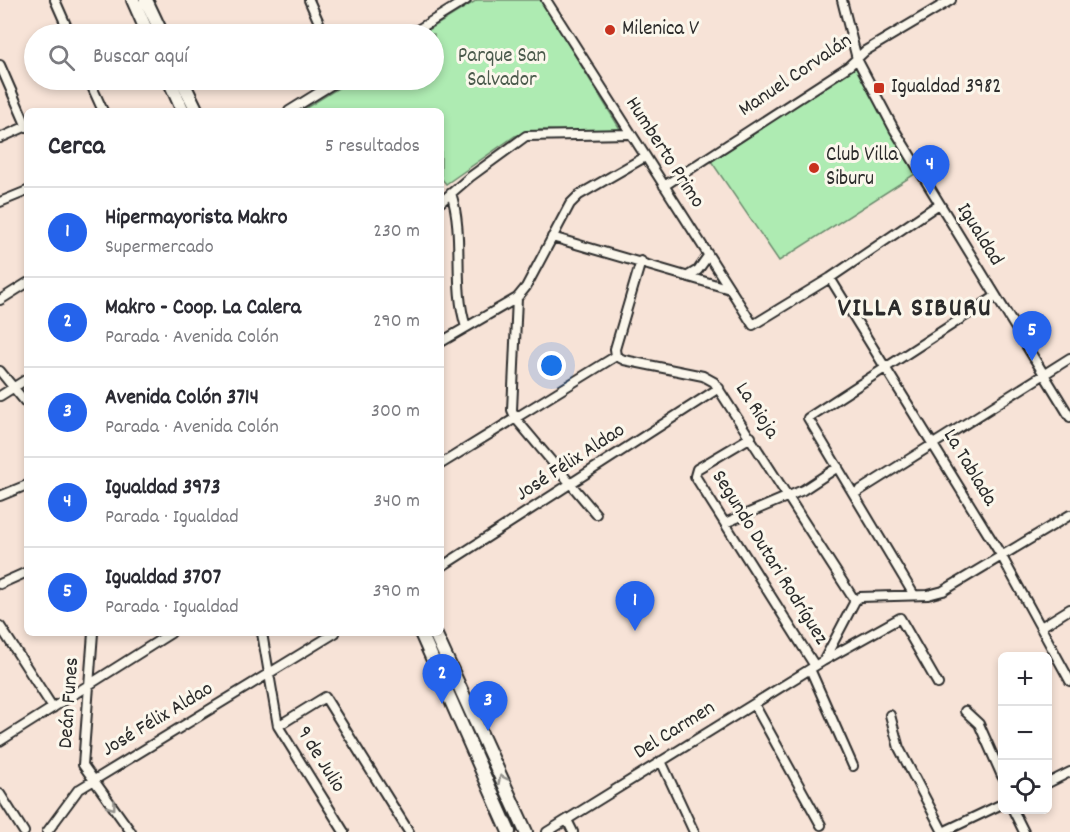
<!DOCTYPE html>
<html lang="es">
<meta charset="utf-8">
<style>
:root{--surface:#fff;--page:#f2f2f3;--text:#2b2b33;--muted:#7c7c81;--line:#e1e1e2;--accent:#2563eb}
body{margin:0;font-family:Dekko,sans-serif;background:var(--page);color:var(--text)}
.controls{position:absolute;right:18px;bottom:18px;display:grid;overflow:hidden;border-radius:9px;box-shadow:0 3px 9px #0003}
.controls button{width:54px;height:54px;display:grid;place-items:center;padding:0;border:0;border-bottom:2px solid var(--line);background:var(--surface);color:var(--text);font:30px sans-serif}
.you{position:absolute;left:552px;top:366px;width:21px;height:21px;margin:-15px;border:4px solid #fff;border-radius:50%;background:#1a73e8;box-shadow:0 0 0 9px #1a73e833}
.badge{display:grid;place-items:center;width:39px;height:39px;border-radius:50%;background:var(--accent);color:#fff;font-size:20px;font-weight:700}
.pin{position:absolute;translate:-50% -50px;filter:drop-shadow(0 2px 3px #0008)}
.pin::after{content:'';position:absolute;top:32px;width:21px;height:18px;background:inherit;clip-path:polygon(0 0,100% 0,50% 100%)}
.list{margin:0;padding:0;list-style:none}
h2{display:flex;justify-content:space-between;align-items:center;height:78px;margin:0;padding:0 24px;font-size:26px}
h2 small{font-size:20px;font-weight:400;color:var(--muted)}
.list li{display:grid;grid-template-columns:39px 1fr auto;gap:18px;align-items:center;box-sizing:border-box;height:90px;padding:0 24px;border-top:2px solid var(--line)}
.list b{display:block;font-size:22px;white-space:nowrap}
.list p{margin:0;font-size:20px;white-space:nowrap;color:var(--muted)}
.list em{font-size:20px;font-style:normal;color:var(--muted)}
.icon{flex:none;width:33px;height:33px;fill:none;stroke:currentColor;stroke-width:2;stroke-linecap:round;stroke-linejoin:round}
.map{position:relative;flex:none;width:1070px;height:832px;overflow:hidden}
.search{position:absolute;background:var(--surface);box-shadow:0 3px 9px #0003;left:24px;top:24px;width:420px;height:66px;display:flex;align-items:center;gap:15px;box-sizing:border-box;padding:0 21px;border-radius:33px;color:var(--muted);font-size:22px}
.panel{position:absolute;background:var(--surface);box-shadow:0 3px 9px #0003;left:24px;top:108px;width:420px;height:528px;border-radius:9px}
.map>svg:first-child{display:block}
.green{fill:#aeebb2;stroke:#6c8b6e;stroke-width:1.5}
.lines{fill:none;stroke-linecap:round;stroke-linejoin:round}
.minor-casing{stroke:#2b2b2b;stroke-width:12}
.primary-casing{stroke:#2b2b2b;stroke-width:16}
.minor{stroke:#fbf7ec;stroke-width:8}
.primary{stroke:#fbf7ec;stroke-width:12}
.oneway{stroke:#93918c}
.poi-dot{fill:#c8321e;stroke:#fbf7ec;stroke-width:2}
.labels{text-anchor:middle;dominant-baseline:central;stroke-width:6;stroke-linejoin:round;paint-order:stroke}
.poi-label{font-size:21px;fill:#2b2b2b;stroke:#fbf7ec;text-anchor:start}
.park-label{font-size:21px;fill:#4c5b4d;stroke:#fbf7ec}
.street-label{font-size:21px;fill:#2b2b2b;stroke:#fbf7ec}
.district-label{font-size:27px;font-weight:bold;letter-spacing:1.5px;fill:#2b2b2b;stroke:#fbf7ec}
</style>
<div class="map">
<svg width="1070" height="832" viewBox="0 0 1070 832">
<rect width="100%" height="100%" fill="#f7e3d7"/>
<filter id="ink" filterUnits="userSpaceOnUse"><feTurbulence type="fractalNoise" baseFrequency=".0167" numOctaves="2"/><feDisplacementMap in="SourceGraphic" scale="12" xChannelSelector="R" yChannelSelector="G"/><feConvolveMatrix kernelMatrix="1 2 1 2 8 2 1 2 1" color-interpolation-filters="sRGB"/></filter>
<g filter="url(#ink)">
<path class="green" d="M477 0H541L622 132 540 130 515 136 446 184 441 178V111H301L351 80H434V34H422Z
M856 67 915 174 779 261 711 161Z"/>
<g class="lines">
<g class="minor-casing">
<path id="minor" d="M55 0 70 34
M309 0 324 34
M546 0 753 325 830 278 939 204
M842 0 857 59 894 129 1070 417
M411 34 466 0
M0 65 27 127
M89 80 103 111
M289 111 339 80
M0 138 27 126
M664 186 849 66 865 51 951 0
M451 193C465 236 452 284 466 327
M0 202 27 191
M441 202 470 177 526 136 629 134
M552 237 730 289
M641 261 615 349 616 356 624 360 703 376 714 382 855 601
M688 276 698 270 708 256
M830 278 1001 555 1070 681
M517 298 512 410 516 419 596 514
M0 300 27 283
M441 342 517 298 526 287 570 204 579 195 645 157
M0 371 27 404
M0 396 27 379
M751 437 697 469 695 476 815 666
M441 464 616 356
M854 494 1070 358
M0 496 27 485
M725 523 803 490 838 467
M441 567 719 388
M0 584 27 572
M914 595 808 418 996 296
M0 626 53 708
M1041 627 1070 609
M93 633 83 765 131 832
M262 633 278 726 344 832
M824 660 855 601 860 597 928 595 943 591 1070 515
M810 669 853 766
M754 704 821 825
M965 711 979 724 1002 776
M890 715 899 748 943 832
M278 726 325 697 409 832
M0 741 171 633
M661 761 694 832
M1048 783 1070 772
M0 794 24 832
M1013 810 1024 832
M567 820 573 832
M47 832 78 790 335 633
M547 832 823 661 900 618 938 684
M943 832 1002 804"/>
</g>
<g class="primary-casing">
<path id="primary" d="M133 0 148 34
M146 0 162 34
M169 80 183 111
M182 80 197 111
M421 633 509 832
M435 633 526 832"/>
</g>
<use href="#minor" class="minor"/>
<use href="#primary" class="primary"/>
</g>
<defs><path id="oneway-chevron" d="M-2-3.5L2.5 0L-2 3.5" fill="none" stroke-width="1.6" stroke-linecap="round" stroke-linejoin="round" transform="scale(1.5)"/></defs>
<g class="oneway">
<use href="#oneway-chevron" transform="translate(502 779) rotate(-115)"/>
<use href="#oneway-chevron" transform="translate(112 806) rotate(53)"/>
</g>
</g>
<g class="poi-dot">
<circle cx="610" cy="30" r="6"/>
<rect x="873" y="82" width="12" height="12" rx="3"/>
<circle cx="814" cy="168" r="6"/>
</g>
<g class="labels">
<g class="poi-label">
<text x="622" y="30">Milenica V</text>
<text x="891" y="88">Igualdad 3982</text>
<text x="826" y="156">Club Villa<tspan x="826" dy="24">Siburu</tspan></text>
</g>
<g class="park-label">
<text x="502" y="57">Parque San<tspan x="502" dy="24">Salvador</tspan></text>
</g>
<g class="street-label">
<text transform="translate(796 76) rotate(-34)">Manuel Corvalán</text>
<text transform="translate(664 153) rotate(57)">Humberto Primo</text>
<text transform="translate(979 235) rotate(58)">Igualdad</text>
<text transform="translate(756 411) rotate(57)">La Rioja</text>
<text transform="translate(571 463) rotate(-33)">José Félix Aldao</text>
<text transform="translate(969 468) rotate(59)">La Tablada</text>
<text transform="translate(769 558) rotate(58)">Segundo Dutari Rodríguez</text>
<text transform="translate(70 703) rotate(-86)">Deán Funes</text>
<text transform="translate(158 720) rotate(-31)">José Félix Aldao</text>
<text transform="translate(675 731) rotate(-32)">Del Carmen</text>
<text transform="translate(320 760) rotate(58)">9 de Julio</text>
</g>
<g class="district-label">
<text x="915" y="309">VILLA SIBURU</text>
</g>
</g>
</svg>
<div class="controls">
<button>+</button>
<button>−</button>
<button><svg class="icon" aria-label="locate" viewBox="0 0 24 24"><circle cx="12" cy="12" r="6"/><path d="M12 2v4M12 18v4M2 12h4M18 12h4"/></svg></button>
</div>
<div class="you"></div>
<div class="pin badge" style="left:635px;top:631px">1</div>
<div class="pin badge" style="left:442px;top:704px">2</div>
<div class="pin badge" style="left:488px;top:731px">3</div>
<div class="pin badge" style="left:930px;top:195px">4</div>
<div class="pin badge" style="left:1032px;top:361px">5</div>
<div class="search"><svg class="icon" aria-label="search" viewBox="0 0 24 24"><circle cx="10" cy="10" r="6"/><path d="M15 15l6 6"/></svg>Buscar aquí</div>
<section class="panel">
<h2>Cerca<small>5 resultados</small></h2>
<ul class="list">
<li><span class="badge">1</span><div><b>Hipermayorista Makro</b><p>Supermercado</p></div><em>230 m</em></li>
<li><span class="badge">2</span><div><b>Makro - Coop. La Calera</b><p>Parada · Avenida Colón</p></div><em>290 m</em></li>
<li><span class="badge">3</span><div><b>Avenida Colón 3714</b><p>Parada · Avenida Colón</p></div><em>300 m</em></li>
<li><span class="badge">4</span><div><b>Igualdad 3973</b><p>Parada · Igualdad</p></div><em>340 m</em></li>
<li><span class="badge">5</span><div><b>Igualdad 3707</b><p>Parada · Igualdad</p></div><em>390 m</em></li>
</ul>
</section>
</div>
